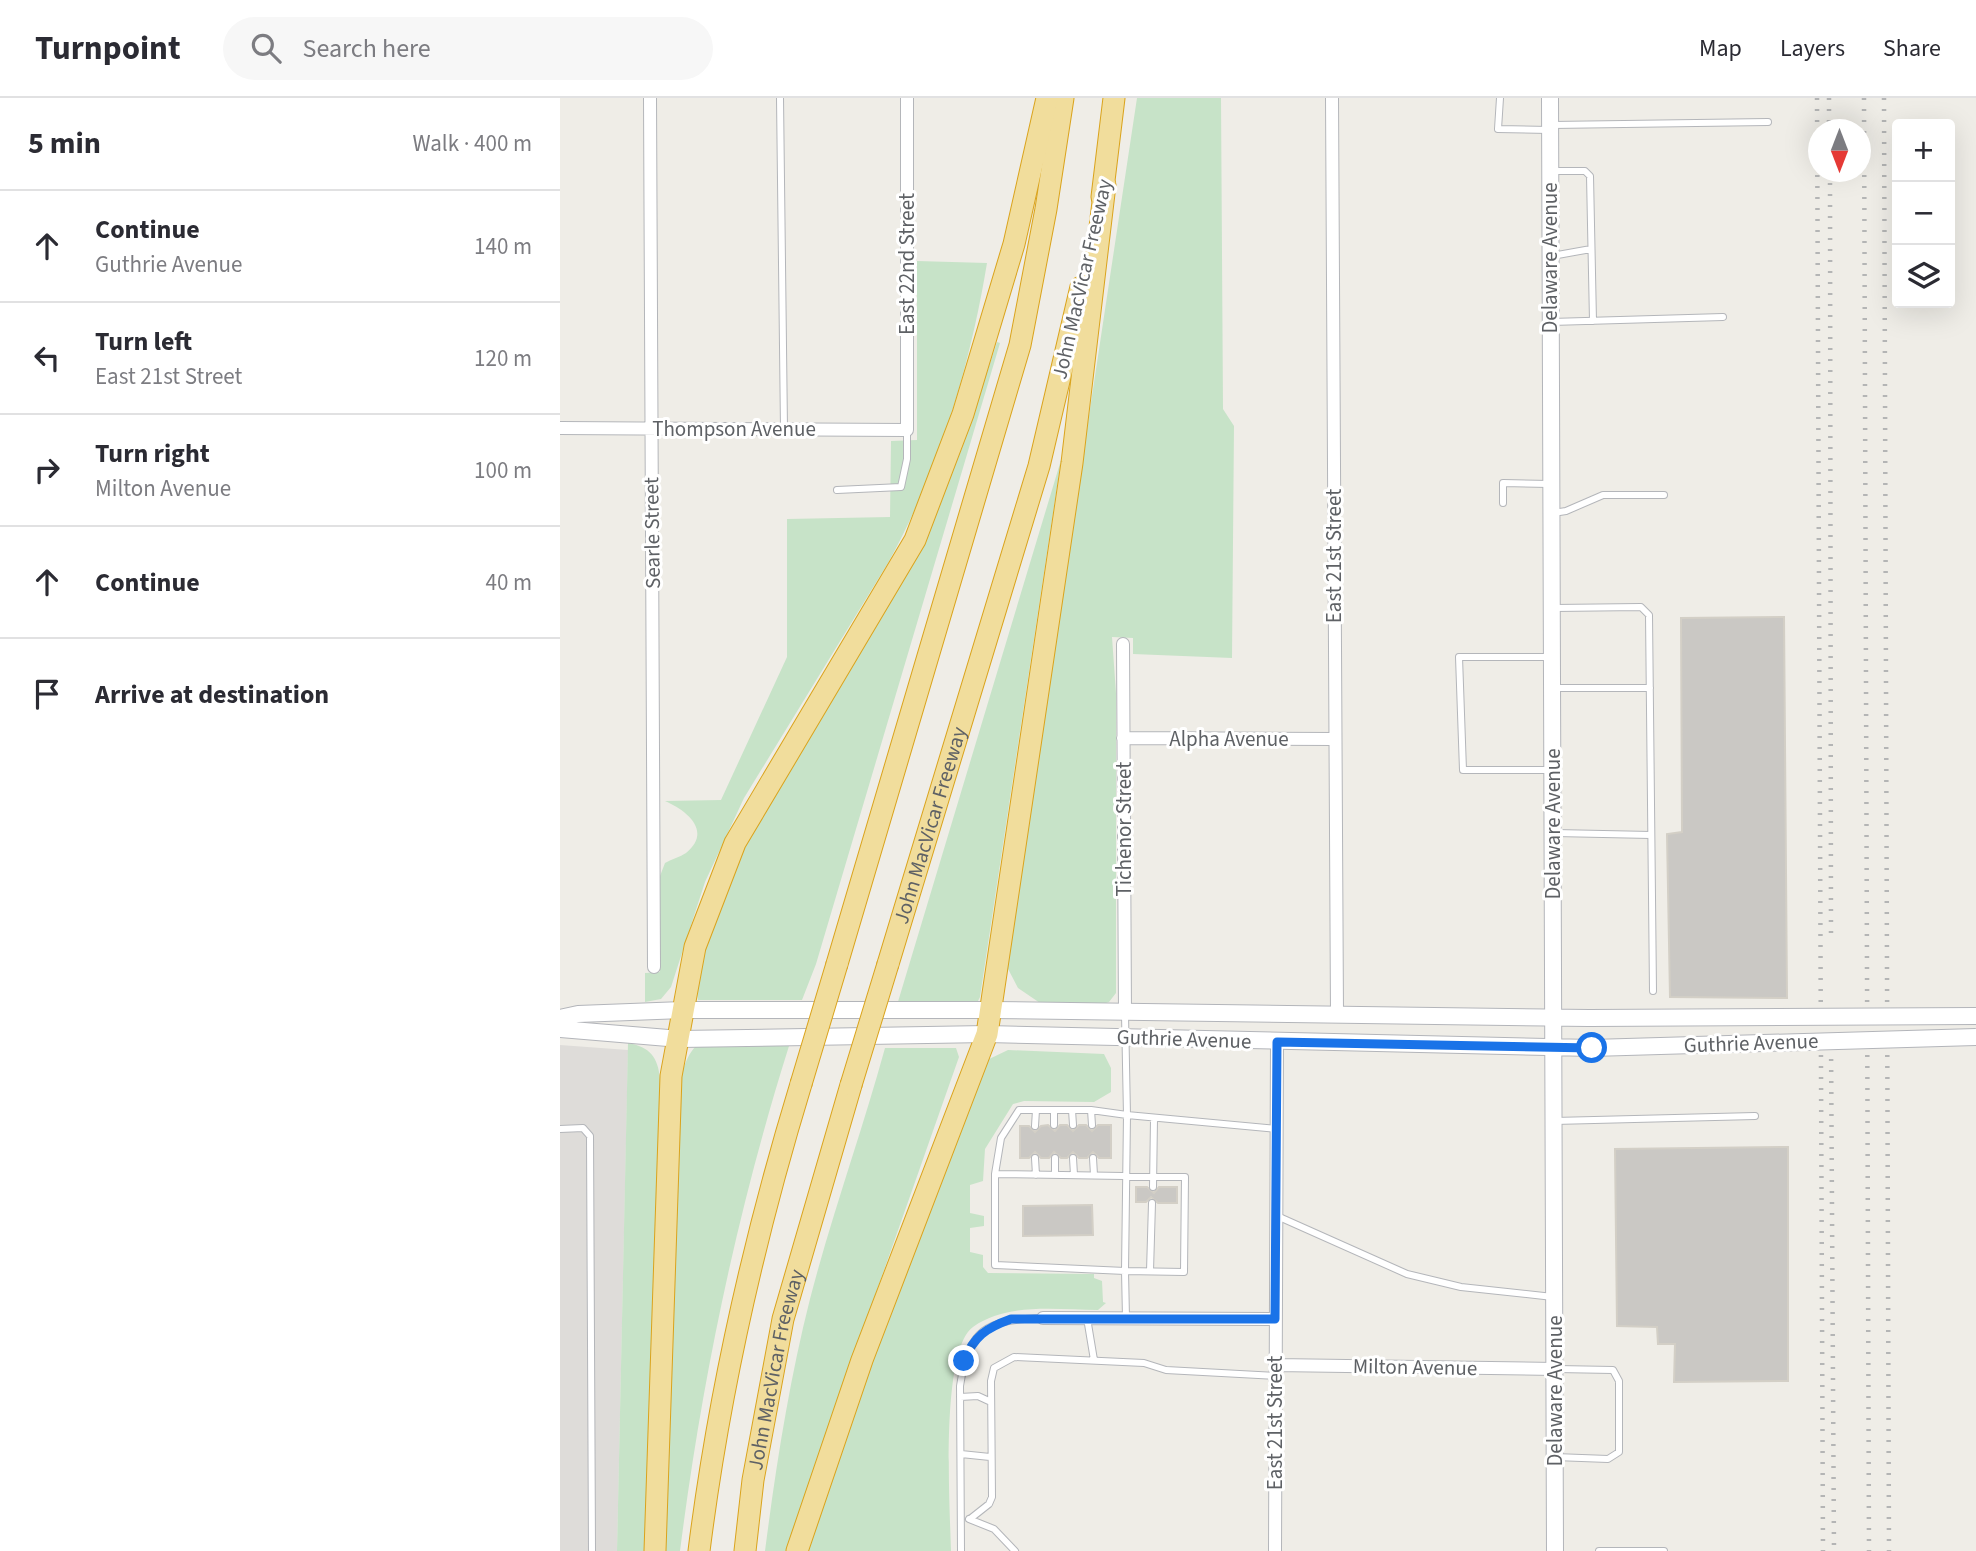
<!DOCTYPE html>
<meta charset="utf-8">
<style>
:root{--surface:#fff;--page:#f7f7f7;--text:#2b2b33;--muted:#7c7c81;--line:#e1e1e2}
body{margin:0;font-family:"Source Sans 3",sans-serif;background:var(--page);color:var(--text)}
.controls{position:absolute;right:21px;top:21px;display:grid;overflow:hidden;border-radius:7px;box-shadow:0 7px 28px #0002}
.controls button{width:63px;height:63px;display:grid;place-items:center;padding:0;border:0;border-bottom:2px solid var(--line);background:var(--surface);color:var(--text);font:35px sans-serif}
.compass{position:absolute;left:1248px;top:21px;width:63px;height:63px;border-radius:50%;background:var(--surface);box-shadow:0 7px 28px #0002;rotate:180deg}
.stop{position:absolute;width:21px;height:21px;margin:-16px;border:5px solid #1a73e8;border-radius:50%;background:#fff}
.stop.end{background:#1a73e8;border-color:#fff;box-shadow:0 2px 7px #0008}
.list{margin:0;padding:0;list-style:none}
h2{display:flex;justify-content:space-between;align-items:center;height:91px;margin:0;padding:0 28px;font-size:30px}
h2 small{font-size:23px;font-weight:400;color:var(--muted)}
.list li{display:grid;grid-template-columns:46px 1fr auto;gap:21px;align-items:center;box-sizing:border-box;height:112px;padding:0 28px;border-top:2px solid var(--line)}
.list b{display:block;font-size:26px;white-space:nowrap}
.list p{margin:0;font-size:23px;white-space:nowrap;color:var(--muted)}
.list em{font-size:23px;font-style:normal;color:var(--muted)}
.icon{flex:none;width:38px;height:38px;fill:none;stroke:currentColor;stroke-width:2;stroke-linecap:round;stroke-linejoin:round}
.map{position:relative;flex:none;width:1416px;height:1453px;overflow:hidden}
header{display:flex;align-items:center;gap:42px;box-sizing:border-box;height:98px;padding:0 35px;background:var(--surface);border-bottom:2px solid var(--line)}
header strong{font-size:33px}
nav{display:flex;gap:38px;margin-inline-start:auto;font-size:24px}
.search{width:490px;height:63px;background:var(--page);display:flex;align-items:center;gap:18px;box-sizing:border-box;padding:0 24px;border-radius:38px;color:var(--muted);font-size:26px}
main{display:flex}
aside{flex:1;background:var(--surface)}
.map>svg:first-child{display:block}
.industrial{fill:#dedcd9}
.green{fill:#c7e3c8}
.building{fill:#cac8c4;stroke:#d3cfc6;stroke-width:2}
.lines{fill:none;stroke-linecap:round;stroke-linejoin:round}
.lane-casing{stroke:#b4b6ba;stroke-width:8}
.street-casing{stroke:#b4b6ba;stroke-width:14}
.secondary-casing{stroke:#b3b5ba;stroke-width:18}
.highway-casing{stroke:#daa31c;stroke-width:23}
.lane{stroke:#fff;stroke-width:6}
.street{stroke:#fff;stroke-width:12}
.secondary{stroke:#fff;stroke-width:16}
.highway{stroke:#f1dd9c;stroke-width:21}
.rail{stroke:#b4b5b5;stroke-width:4.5;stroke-dasharray:2 9;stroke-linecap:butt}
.secondary-bridge-casing{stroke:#b3b5ba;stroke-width:18;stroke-linecap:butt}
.highway-bridge-casing{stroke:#daa31c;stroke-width:23;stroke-linecap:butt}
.secondary-bridge{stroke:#fff;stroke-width:16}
.highway-bridge{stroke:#f1dd9c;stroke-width:21}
.route{stroke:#1a73e8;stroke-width:9}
.labels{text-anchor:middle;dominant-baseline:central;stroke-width:6;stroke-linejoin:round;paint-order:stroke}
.street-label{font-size:21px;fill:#5e6165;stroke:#fff}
</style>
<header>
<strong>Turnpoint</strong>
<div class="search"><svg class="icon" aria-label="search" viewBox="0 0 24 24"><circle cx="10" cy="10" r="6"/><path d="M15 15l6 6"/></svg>Search here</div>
<nav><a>Map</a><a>Layers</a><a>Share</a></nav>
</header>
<main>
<aside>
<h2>5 min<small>Walk · 400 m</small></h2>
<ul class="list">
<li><svg class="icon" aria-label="ahead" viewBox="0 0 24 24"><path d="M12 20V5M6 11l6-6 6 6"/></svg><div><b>Continue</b><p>Guthrie Avenue</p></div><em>140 m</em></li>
<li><svg class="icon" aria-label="left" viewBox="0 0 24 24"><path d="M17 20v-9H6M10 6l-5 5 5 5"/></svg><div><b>Turn left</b><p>East 21st Street</p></div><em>120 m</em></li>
<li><svg class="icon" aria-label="right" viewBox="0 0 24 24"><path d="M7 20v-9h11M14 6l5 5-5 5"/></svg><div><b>Turn right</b><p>Milton Avenue</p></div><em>100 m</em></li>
<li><svg class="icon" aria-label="ahead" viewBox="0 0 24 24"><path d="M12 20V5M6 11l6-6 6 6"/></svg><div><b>Continue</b></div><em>40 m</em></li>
<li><svg class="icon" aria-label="arrive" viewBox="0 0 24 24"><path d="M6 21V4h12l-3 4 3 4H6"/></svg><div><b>Arrive at destination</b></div></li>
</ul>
</aside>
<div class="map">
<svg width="1416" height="1453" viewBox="0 0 1416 1453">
<rect width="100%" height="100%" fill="#efede7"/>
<path class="industrial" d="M0 947 68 952 57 1453H0Z"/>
<path class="green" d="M577 0H661L663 311 674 328 672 560 573 556V540L552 539 556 595V895L549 904 537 908 480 905 458 890 446 867Z
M357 163 427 165C410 268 379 373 328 465L184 700 145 784 111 889 101 901 85 904V875L100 874V778L105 765C112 761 120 759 126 755 153 733 126 712 105 703L161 702 227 559V421L330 419 331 343 357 342Z
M437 244 440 245 256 866 242 902H138C132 871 166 792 178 761L366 437 402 350Z
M501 362 420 899 416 907H337Z
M68 945C90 949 98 959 100 981L86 1453H57Z
M136 948H229C177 1113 142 1281 120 1453H105L117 1002C121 982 122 963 136 948Z
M325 950H396L399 959 241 1408 228 1453H205C216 1368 229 1284 250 1201 272 1116 302 1034 325 950Z
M448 952 544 956 551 970V994L534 1004 464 1003 453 1006 425 1051 423 1083 410 1087V1115L424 1118V1128L410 1130V1154L423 1157V1169L428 1175 534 1176V1180L542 1183 543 1204 546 1205 538 1212C498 1212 448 1204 413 1229 380 1252 390 1411 391 1453H247L336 1197 425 963Z"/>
<path class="building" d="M1224 519 1227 900 1110 899 1107 736 1122 734 1121 520Z
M488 1027 495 1033 500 1027H507L513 1033 519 1027H526L532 1033 538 1027H551V1060H539L533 1054 527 1060H519L513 1054 507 1060H501L494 1054 489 1060H481L475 1054 469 1060H460V1028H469L475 1034 481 1028Z
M1228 1049V1283L1114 1284 1115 1246H1098L1097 1229 1057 1228 1055 1051Z
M576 1089H587L594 1095 599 1089H617V1105H598L591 1099 586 1104H576Z
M532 1107 533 1137 463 1138V1108Z"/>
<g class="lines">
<g class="lane-casing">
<path id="lane" d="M220 0 224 331
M940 0 938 31 989 32
M992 27 1208 24
M991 73H1025L1030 78 1033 223
M992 158 1031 151
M991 224 1163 219
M277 392 341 389 347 361V332
M943 405V385L989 386
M993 415 1006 413 1043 397H1104
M994 510 1081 509 1089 517 1093 893
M994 590H1090
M990 672H903L899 559H992
M995 735 1091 737
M565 916 567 1017 717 1031
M459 1012H531L567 1017 565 1173 435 1167V1076L441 1040Z
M494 1012V1027
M512 1012 513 1027
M531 1012 532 1027
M994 1023 1195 1018
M475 1028 476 1012
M0 1031 23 1030 30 1038 32 1453
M475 1060 476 1077
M495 1060V1077
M513 1060 514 1077
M533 1060 534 1077
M435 1076 625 1079 624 1174 565 1173 566 1220
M593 1089 594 1021
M717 1118 847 1176 901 1189 993 1199
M590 1173 592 1105
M527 1220 534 1262
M400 1299 418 1298 431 1304
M401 1356 430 1359
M995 1359 1048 1361 1059 1354V1283L1053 1272 997 1271
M409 1421 434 1431 455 1453
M410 1421 429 1406 432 1399 431 1283 434 1270 454 1259 584 1265 606 1272 715 1278
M401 1453 400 1288C409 1230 426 1222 483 1220
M1039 1453H1104"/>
</g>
<g class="street-casing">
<path id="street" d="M90 0 94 869
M772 0 777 916
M0 330 347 332V0
M563 546 565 916
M563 640 775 641
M483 1220 714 1221
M715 1267 995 1271
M715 1453 717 944"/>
</g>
<g class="secondary-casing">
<path id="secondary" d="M990 0 995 1453
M0 920 18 916 123 912H431L1029 920
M0 931 120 941 427 936 1032 950"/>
</g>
<g class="highway-casing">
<g id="highway">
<path d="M542 99 554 0"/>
<path d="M277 866 460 247 486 111 503 0"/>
<path id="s1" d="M328 866 479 368 521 189"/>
<path d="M95 1453 111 978 135 849 175 745 355 442 403 316 454 146 487 0"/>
<path d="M139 1453C159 1294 194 1140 241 986"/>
<path id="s2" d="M185 1453 193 1382 223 1221 291 987"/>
<path d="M237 1453 302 1262 427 936 512 365 545 87"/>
</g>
</g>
<use href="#lane" class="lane"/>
<use href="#street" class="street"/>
<use href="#secondary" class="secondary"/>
<use href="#highway" class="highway"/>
<path class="rail" d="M1257 0 1263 1453
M1269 0V32
M1304 0 1309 1453
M1324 0 1329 1453
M1270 74 1271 844
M1271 939 1274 1453"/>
<g class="secondary-bridge-casing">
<path id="secondary-bridge" d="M1029 920 1416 918
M1032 950 1416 939"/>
</g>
<g class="highway-bridge-casing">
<path id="highway-bridge" d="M241 986 277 866
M291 987 328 866"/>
</g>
<use href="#secondary-bridge" class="secondary-bridge"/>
<use href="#highway-bridge" class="highway-bridge"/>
</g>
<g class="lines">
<path class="route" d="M404 1263C414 1238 426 1230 451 1221H715L717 944 1032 950"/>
</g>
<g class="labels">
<g class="street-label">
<text transform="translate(990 160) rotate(-90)">Delaware Avenue</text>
<text transform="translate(347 166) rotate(-90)">East 22nd Street</text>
<text transform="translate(522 181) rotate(-77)">John MacVicar Freeway</text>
<text x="174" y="331">Thompson Avenue</text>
<text transform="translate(92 435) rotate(-91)">Searle Street</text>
<text transform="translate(774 458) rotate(-90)">East 21st Street</text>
<text x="669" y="641">Alpha Avenue</text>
<text transform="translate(993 726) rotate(-90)">Delaware Avenue</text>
<text stroke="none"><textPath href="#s1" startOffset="145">John MacVicar Freeway</textPath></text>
<text transform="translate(564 731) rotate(-90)">Tichenor Street</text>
<text transform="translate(624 941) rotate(2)">Guthrie Avenue</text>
<text transform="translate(1191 945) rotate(-2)">Guthrie Avenue</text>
<text transform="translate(855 1269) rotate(1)">Milton Avenue</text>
<text stroke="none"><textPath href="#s2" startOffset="184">John MacVicar Freeway</textPath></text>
<text transform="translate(995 1293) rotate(-90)">Delaware Avenue</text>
<text transform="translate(715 1325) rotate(-90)">East 21st Street</text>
</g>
</g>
</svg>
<div class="controls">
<button>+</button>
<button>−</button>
<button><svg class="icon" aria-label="layers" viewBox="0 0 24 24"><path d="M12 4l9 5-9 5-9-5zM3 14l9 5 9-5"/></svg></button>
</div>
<svg class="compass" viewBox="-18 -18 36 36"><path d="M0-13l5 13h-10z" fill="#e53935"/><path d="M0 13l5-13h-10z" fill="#7c7c81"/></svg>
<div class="stop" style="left:1032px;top:950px"></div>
<div class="stop end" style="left:404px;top:1263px"></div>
</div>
</main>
